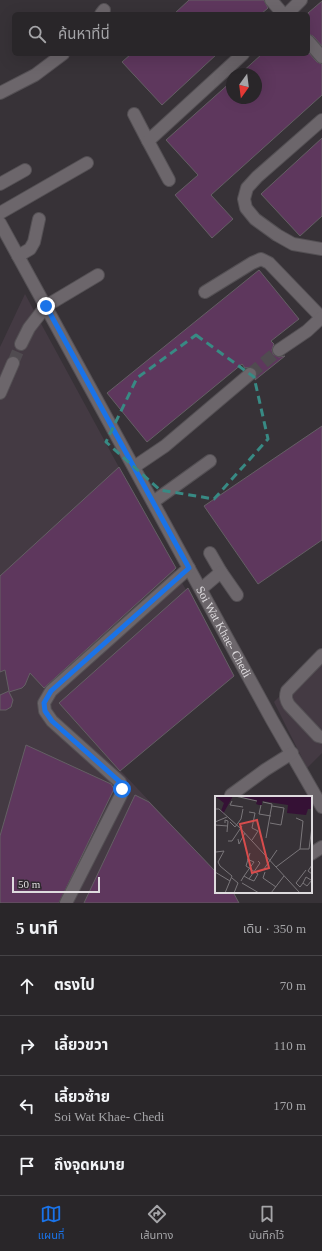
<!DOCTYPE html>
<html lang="th">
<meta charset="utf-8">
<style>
:root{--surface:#292629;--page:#353235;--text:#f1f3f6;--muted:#a5a5a8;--line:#454346;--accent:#1a73e8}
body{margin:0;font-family:"Times New Roman","Noto Sans Thai",serif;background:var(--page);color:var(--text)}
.compass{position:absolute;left:226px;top:68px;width:36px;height:36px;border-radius:50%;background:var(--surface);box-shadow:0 4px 16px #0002;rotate:194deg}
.scale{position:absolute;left:12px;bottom:10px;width:88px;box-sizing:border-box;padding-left:4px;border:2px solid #dedbde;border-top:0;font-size:11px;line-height:14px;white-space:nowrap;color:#dedbde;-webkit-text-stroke:3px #2d282d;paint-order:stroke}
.stop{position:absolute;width:12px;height:12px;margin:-9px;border:3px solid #1a73e8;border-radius:50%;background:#fff}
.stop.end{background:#1a73e8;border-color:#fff;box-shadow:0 1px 4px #0008}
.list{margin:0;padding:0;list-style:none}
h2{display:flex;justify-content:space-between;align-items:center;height:52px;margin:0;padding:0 16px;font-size:17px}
h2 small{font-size:13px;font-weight:400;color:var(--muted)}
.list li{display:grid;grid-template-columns:26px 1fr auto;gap:12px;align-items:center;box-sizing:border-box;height:60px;padding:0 16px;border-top:1px solid var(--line)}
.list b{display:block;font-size:15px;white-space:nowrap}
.list p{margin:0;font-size:13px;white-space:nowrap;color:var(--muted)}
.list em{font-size:13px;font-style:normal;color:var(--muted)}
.icon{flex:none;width:22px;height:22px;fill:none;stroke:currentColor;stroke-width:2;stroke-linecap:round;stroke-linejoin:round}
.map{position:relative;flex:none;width:322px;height:903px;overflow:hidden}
.search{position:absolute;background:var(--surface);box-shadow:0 4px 16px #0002;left:12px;right:12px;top:12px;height:44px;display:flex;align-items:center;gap:10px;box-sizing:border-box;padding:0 14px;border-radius:6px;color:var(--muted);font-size:15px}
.sheet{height:292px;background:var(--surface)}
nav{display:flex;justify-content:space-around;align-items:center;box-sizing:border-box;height:56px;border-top:1px solid var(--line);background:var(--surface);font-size:11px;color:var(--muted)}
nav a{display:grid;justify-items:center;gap:2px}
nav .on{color:var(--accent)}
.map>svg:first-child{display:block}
.built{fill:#443a43}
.building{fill:#5e375d;stroke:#645f64}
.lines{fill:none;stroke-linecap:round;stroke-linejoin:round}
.minor-tunnel{stroke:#504b50;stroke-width:12;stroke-dasharray:12 6;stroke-linecap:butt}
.minor-casing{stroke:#545054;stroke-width:14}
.minor{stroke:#6c666b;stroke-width:12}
.route{stroke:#1a73e8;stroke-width:5}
.marked{fill:none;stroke:#388a84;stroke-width:3;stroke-dasharray:8 5;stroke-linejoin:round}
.labels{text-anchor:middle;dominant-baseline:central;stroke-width:3;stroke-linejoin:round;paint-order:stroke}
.street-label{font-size:12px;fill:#dedbde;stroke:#2d282d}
.inset-road{fill:none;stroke:#7a767a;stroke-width:1}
.view{fill:#d84c4c;fill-opacity:0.15;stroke:#d84c4c;stroke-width:2}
.inset-edge{fill:none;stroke:#dedbde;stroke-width:2}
</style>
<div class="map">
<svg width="322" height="903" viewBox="0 0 322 903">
<rect width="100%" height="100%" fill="#373237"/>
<path class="built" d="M25 294 172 565 233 673 120 770 216 872V892L236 903H0V347Z
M322 653V753L307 768 274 702Z"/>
<path class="building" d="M189 0H264L268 8 261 14H174Z
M322 1V46L313 36 308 34V13Z
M308 52 317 62 322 64V95L211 195 233 219 212 238 175 195 198 175 166 140 232 81V98H256V74H240L262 54H308Z
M131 54H217L162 105 122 62Z
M322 138V216L300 236 261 194Z
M259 270 299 319 271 341 274 344 272 350 273 354 279 357 285 356 255 380 257 373 256 369 252 367 245 368 242 364 147 442 107 393Z
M322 426V540L258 584 204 506Z
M119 467 176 568 44 688 30 673 25 685 22 688 9 692 13 700 11 707 6 710H0V695L9 691 5 670 0 672V576Z
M188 588 234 676 120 771 59 703Z
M26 745 111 784 114 789 59 903H0V836Z
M135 795 149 802 216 872V892H233L239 903H84Z"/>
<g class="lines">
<path class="minor-tunnel" d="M13 363 21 344
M250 374 279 350"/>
<g class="minor-casing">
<g id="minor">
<path d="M271 0 283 14"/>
<path d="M101 14 104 10"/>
<path d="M287 14 301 0"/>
<path d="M308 41 322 57"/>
<path d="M0 93 35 75 63 54"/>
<path d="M134 114 148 141"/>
<path d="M322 120 257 177 247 188 244 199 246 208 255 219 277 235 293 244 322 249"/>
<path d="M169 180 148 141 243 54"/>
<path d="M0 184 25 170"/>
<path d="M0 213 87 163"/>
<path id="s1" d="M0 223 272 720 322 807"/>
<path d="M18 256 30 249 34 242 39 219"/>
<path d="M205 292 252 263 261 259 269 263 322 318"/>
<path d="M21 344 29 328 46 306 98 275"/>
<path d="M279 350 307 331 322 317"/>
<path d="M0 393 13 363"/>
<path d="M134 467 165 446 250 374"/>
<path d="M153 502 210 461"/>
<path d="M210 553 221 572"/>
<path d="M201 589 221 572 237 595"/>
<path d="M322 655 287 691C285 697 286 700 289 705L318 736 322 737"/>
<path d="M231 795 265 770 292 753"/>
<path d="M311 854 322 847"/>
<path d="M66 903 121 795 122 789 120 782 52 721 45 711 44 703 51 691 189 568"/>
</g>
</g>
<use href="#minor" class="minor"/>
</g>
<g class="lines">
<path class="route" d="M46 306 189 568 51 691 44 703 45 711 52 721 120 782 122 789"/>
</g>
<path class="marked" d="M196 335 254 377 268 439 214 499 160 490 106 442 137 378Z"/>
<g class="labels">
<g class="street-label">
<text stroke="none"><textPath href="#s1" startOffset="466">Soi Wat Khae- Chedi</textPath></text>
</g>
</g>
<g transform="translate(215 796)">
<rect width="97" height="97" fill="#373237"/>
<path d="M0 0H18L8 18 6 15 9 7ZM22 0H97V13H93L91 19 72 17 73 9 47 5V9H44L41 8 42 5Z" fill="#351135"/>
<path class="inset-road" d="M20 0 42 5M17 5 15 9 28 11M48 6 57 8 51 42M46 9 44 18 56 20M0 13H4L25 32 85 97M34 16 40 17 37 32 43 35 37 44M0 26 12 21M15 26 20 31 26 23 28 13M10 27V24L13 25 12 36M55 27 66 29 69 12 57 10M0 29 13 30M23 43 24 48 30 37M13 45H17L27 30M85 53H94L97 31M1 56 9 55 3 66 5 70 17 80 10 97M97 69 93 75 97 78M61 71 85 53 88 25 81 22M49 73 62 54M91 74 81 87 85 91 88 87 92 90 97 84M0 76 15 85M50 76 48 82 61 91M29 80 39 66 32 63M17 82 23 87 19 97M34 83 39 85 43 78 31 70 35 57M26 85 29 80 34 83 45 67 43 65M27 87 44 97M88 87 91 81 96 84M56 97 69 80"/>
<path class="view" d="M42 24 54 72 37 77 25 28Z"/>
<rect width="97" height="97" class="inset-edge"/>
</g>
</svg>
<svg class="compass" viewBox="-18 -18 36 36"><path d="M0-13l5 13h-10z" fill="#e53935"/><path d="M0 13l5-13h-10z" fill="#a5a5a8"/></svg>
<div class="scale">50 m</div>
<div class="stop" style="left:122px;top:789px"></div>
<div class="stop end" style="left:46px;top:306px"></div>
<div class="search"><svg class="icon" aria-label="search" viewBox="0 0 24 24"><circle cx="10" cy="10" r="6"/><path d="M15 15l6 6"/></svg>ค้นหาที่นี่</div>
</div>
<section class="sheet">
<h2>5 นาที<small>เดิน · 350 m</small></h2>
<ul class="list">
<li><svg class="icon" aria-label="ahead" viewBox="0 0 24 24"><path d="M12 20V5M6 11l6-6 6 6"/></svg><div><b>ตรงไป</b></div><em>70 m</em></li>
<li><svg class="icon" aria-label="right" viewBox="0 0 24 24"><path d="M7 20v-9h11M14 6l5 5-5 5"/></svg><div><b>เลี้ยวขวา</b></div><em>110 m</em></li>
<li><svg class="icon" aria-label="left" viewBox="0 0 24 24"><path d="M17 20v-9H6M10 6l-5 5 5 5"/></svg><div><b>เลี้ยวซ้าย</b><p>Soi Wat Khae- Chedi</p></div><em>170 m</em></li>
<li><svg class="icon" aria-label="arrive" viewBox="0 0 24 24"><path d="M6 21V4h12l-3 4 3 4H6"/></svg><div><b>ถึงจุดหมาย</b></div></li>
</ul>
</section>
<nav>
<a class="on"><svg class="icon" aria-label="map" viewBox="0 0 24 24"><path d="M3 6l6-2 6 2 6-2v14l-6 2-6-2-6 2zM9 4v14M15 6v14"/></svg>แผนที่</a>
<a><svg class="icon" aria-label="directions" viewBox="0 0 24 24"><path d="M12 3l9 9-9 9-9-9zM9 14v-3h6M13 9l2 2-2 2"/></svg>เส้นทาง</a>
<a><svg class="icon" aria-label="saved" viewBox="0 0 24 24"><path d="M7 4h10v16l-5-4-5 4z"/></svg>บันทึกไว้</a>
</nav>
